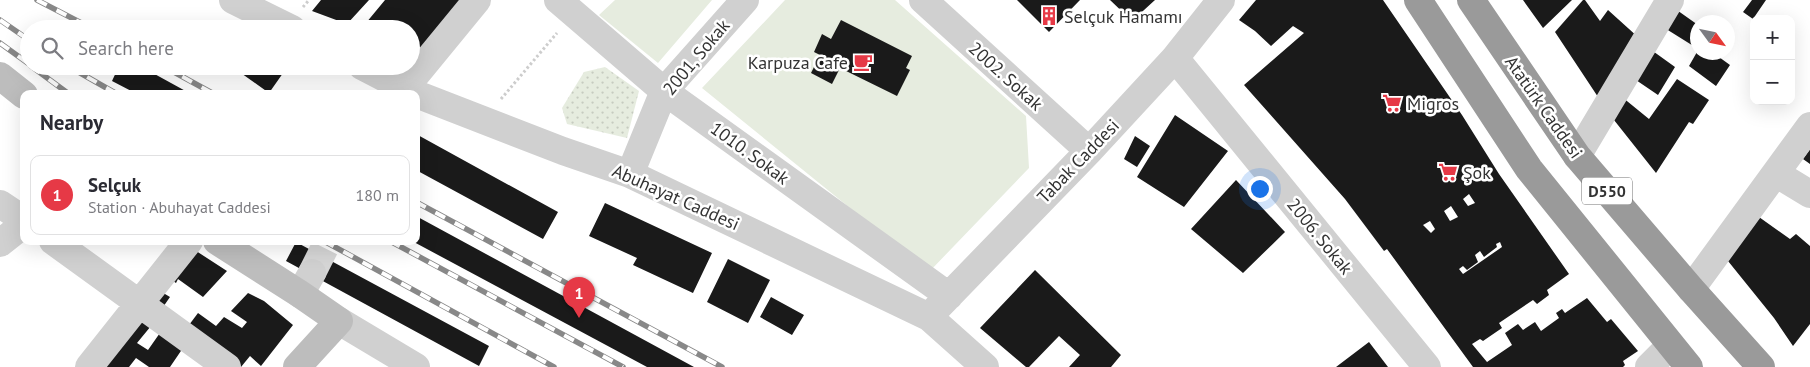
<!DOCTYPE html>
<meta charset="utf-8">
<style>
:root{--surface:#fff;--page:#f7f7f7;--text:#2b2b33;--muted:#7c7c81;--line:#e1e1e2;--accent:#e63946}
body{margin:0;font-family:"PT Sans",sans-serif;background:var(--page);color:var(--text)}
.controls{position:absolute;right:15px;top:15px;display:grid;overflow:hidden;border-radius:10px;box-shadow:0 5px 20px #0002}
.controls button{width:45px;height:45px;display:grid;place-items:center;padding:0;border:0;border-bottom:1px solid var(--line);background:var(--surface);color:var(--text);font:25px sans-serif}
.compass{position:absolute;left:1690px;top:15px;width:45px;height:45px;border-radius:50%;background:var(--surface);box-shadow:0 5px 20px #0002;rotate:123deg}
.you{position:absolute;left:1259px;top:188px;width:18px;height:18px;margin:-12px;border:4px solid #fff;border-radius:50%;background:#1a73e8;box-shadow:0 0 0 8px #1a73e833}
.badge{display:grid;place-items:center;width:32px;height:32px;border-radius:50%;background:var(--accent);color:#fff;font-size:16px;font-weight:700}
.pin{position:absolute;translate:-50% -41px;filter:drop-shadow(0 1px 2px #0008)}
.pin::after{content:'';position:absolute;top:26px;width:18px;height:15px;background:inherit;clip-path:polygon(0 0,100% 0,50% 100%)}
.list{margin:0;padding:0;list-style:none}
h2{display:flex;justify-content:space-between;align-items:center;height:65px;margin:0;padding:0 20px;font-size:21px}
h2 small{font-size:16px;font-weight:400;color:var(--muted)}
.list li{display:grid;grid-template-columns:32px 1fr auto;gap:15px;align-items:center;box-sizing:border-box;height:80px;margin:0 10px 10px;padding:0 10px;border:1px solid var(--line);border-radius:10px}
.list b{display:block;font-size:19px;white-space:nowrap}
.list p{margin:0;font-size:16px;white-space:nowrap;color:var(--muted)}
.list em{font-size:16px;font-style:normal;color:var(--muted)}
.icon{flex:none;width:28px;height:28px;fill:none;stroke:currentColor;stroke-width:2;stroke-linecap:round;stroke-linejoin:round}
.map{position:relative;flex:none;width:1810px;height:367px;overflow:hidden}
.search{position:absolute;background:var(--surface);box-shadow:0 5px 20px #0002;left:20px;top:20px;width:400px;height:55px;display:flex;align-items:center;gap:12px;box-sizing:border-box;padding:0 18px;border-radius:28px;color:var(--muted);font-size:19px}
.panel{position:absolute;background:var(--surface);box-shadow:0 5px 20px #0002;left:20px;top:90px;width:400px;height:155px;border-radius:10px}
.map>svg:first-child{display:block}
.grass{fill:url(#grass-dots)}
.park{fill:#e6ecdf}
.building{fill:#1a1a1a;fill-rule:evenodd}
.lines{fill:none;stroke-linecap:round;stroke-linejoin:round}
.street-tunnel{stroke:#d6d6d6;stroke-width:28;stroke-dasharray:28 14;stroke-linecap:butt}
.path{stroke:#cdcdcd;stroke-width:3;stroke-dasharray:2.5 2.5;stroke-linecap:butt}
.street{stroke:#d0d0d0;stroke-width:28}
.secondary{stroke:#bdbdbd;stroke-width:28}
.highway{stroke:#9a9a9a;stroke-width:28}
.rail-casing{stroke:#888;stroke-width:5.5}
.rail{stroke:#fff;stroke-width:4;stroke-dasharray:11;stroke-linecap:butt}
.labels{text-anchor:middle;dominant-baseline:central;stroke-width:5;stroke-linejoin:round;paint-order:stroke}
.shield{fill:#fff;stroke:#707070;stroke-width:1}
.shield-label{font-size:16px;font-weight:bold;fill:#333}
.poi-label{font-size:18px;fill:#333;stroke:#fff;text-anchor:start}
.street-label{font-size:18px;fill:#333;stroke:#fff}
</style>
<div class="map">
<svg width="1810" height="367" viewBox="0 0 1810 367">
<defs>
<pattern id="grass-dots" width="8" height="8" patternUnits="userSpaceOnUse" patternTransform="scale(1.25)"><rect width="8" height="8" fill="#e6ecdf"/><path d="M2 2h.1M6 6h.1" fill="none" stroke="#c6cbc0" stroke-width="1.8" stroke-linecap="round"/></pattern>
</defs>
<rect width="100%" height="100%" fill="#fff"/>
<path class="grass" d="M605 67 639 91 627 138 567 124 562 108 584 72Z"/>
<path class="park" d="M615 0H712L658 63 599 15Z
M785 0H895L1026 116 1029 168 929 272 702 88Z"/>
<path class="building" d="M321 0H369L347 24 312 11Z
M385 0H468L411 59V29H361Z
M1017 0H1080L1049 32Z
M1110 0H1155L1132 21Z
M1256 0H1383L1462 115 1499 174 1569 274 1547 290 1549 295 1537 304 1533 300 1499 323 1502 328 1483 341 1480 339 1472 344 1487 362 1512 345 1505 333 1518 324 1523 330 1535 322 1541 331 1559 318 1556 313 1562 309 1565 313 1587 298 1607 322 1611 319 1638 351 1623 361 1625 365 1623 367H1473L1387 249 1384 251 1345 199 1244 85 1304 33 1293 26 1271 46 1255 31 1239 20ZM1469 194 1475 203 1468 206 1463 199ZM1451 206 1458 217 1450 221 1444 211ZM1430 221 1435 229 1431 233 1423 225ZM1500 242 1502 247 1463 274 1459 269 1463 266 1467 270 1478 262 1475 255 1480 251 1484 257 1497 247 1496 244Z
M1523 0H1572L1543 28Z
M1583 0H1585L1600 21 1608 10 1639 38 1600 100 1555 32Z
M1752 0H1766L1753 19 1743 12Z
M1674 8 1698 25V43L1695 47 1663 27Z
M841 20 912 56 906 68 910 70 897 96 840 68 832 84 811 73 820 55 814 52 822 34 831 39Z
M1650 49 1675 67 1658 95 1633 78Z
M1697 52H1712L1730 65 1716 86 1689 66Z
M119 66H140L191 94H137L112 81Z
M231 66H288L269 93Z
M1677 79 1709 100 1693 124 1689 122 1656 173 1610 115 1622 97 1649 119Z
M1175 115 1228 151 1184 207 1137 177Z
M416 134 558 212 543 239 416 170Z
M1135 136 1150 146 1137 167 1124 159Z
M1810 149V164L1803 159Z
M1236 180 1285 232 1243 273 1191 229Z
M605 203 712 253 693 293 633 265 637 258 589 236Z
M416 216 694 367H647L412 241H416Z
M1759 217 1790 239 1796 234 1810 246V324L1793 346 1774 318 1728 261Z
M296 242 489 346 479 366 286 261Z
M190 247 227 271 203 297 178 279 176 283 167 277Z
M728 259 770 280 748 323 707 302Z
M1035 270 1121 355 1111 367H1069L1080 355 1059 336 1029 367H1026L980 328Z
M160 291 170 297 161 310 150 304Z
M248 293 264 301 293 325 261 366 250 356 241 367 186 329 198 313 216 326 224 317 242 328 247 322 231 311Z
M771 297 804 315 792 335 760 317Z
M138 315 151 326 137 343 148 350 162 330 185 345 170 367H149L136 358 129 367H100Z
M1369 342 1388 367H1336Z"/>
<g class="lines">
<path class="street-tunnel" d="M312 273 328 241"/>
<path class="path" d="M303 7 309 0
M501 99 557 33"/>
<path class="street" d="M233 0 292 29
M558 0 664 91 949 296
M923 0 1089 151
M1175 58 1427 367
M362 66 416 94
M404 89 477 0
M416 94 563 151 630 174 929 317 985 367
M1577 156 1670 0
M630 174 664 91 745 0
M1777 174 1810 194
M0 204 24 220
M53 241 227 367
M0 243 24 224
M1691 289 1810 126
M300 294 312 273
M937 308 1089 151 1175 58 1221 0
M339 321 416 367
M89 367 189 241
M1649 367 1670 346"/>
<path class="secondary" d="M0 76 24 95
M217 241 300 294 339 321 297 367"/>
<path class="highway" d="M1418 0 1529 169 1689 367
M1471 0 1577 156 1691 289 1761 367"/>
<g class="rail-casing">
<path id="rail" d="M37 0 93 29
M0 20 29 40
M0 43 29 64
M31 66 69 94
M68 66 117 94
M163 66 214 94
M416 202 722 367
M324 241 554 367
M390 241 623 367"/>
</g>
<use href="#rail" class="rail"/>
</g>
<defs>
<g id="building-bare" transform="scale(1.5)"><path d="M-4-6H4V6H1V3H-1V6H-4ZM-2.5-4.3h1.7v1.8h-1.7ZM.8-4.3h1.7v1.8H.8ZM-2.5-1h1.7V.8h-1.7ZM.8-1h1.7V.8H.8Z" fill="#e63946" stroke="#fff" stroke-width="2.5" paint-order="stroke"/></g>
<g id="cafe-bare" transform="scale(1.5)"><path d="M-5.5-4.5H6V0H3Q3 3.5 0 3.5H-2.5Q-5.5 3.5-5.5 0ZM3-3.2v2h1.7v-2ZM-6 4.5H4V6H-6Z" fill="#e63946" stroke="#fff" stroke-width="2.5" paint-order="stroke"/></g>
<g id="supermarket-bare" transform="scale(1.5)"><path d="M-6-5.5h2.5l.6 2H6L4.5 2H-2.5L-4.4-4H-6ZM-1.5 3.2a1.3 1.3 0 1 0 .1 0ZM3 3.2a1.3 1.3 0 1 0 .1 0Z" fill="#e63946" stroke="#fff" stroke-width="2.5" paint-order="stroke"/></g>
</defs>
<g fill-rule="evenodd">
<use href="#building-bare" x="1049" y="16"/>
<use href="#cafe-bare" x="863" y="62"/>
<use href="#supermarket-bare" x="1392" y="103"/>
<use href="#supermarket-bare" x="1448" y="172"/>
</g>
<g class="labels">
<rect class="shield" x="1582" y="177.5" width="50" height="27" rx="4"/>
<g class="shield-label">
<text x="1607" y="191">D550</text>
</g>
<g class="poi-label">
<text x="1064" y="16">Selçuk Hamamı</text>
<text x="848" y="62" text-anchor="end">Karpuza Cafe</text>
<text x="1407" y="103">Migros</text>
<text x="1463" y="172">Şok</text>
</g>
<g class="street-label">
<text transform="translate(696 57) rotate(-50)">2001, Sokak</text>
<text transform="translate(1006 76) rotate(42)">2002. Sokak</text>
<text transform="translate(1544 107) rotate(55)">Atatürk Caddesi</text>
<text transform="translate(750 153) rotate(36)">1010. Sokak</text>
<text transform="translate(1078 161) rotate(-46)">Tabak Caddesi</text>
<text transform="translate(676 197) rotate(24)">Abuhayat Caddesi</text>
<text transform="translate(1320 236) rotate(51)">2006. Sokak</text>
</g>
</g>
</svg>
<div class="controls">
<button>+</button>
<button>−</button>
</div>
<svg class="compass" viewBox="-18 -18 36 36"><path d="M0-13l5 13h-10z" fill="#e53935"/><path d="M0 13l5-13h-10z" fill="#7c7c81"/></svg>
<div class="you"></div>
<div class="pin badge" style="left:579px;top:318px">1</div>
<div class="search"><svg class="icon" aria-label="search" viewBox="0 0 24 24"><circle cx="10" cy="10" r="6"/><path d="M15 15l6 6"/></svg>Search here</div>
<section class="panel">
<h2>Nearby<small></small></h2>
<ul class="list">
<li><span class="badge">1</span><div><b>Selçuk</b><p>Station · Abuhayat Caddesi</p></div><em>180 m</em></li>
</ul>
</section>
</div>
